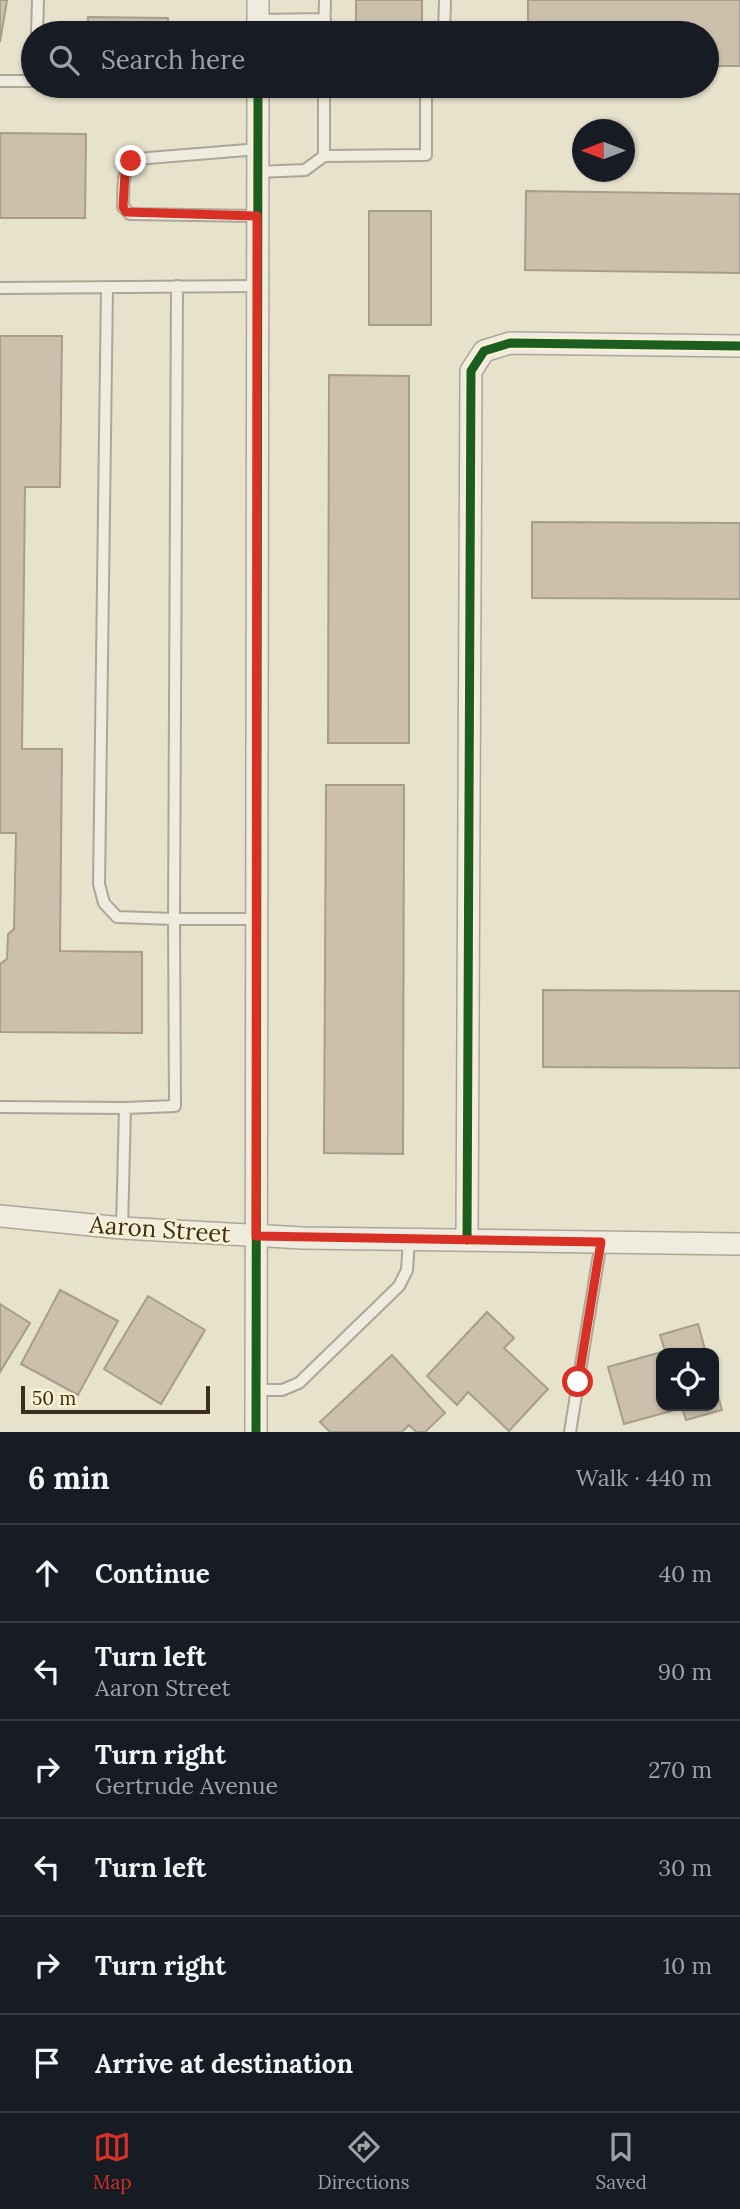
<!DOCTYPE html>
<meta charset="utf-8">
<style>
:root{--surface:#171b24;--page:#20242c;--text:#f1f3f6;--muted:#9ea1a6;--line:#363941;--accent:#d93025}
body{margin:0;font-family:Lora,serif;background:var(--page);color:var(--text)}
.controls{position:absolute;right:21px;bottom:21px;display:grid;overflow:hidden;border-radius:14px;box-shadow:0 2px 5px #0004}
.controls button{width:63px;height:63px;display:grid;place-items:center;padding:0;border:0;border-bottom:2px solid var(--line);background:var(--surface);color:var(--text);font:35px sans-serif}
.compass{position:absolute;left:572px;top:119px;width:63px;height:63px;border-radius:50%;background:var(--surface);box-shadow:0 2px 5px #0004;rotate:270deg}
.scale{position:absolute;left:21px;bottom:18px;width:189px;box-sizing:border-box;padding-left:7px;border:4px solid #3c2e1c;border-top:0;font-size:19px;line-height:24px;white-space:nowrap;color:#3c2e1c;-webkit-text-stroke:5px #f9f1d2;paint-order:stroke}
.stop{position:absolute;width:21px;height:21px;margin:-16px;border:5px solid #d93025;border-radius:50%;background:#fff}
.stop.end{background:#d93025;border-color:#fff;box-shadow:0 2px 7px #0008}
.list{margin:0;padding:0;list-style:none}
h2{display:flex;justify-content:space-between;align-items:center;height:91px;margin:0;padding:0 28px;font-size:30px}
h2 small{font-size:23px;font-weight:400;color:var(--muted)}
.list li{display:grid;grid-template-columns:46px 1fr auto;gap:21px;align-items:center;box-sizing:border-box;height:98px;padding:0 28px;border-top:2px solid var(--line)}
.list b{display:block;font-size:26px;white-space:nowrap}
.list p{margin:0;font-size:23px;white-space:nowrap;color:var(--muted)}
.list em{font-size:23px;font-style:normal;color:var(--muted)}
.icon{flex:none;width:38px;height:38px;fill:none;stroke:currentColor;stroke-width:2;stroke-linecap:round;stroke-linejoin:round}
.map{position:relative;flex:none;width:740px;height:1432px;overflow:hidden}
.search{position:absolute;background:var(--surface);box-shadow:0 2px 5px #0004;left:21px;right:21px;top:21px;height:77px;display:flex;align-items:center;gap:18px;box-sizing:border-box;padding:0 24px;border-radius:38px;color:var(--muted);font-size:26px}
.sheet{height:679px;background:var(--surface)}
nav{display:flex;justify-content:space-around;align-items:center;box-sizing:border-box;height:98px;border-top:2px solid var(--line);background:var(--surface);font-size:19px;color:var(--muted)}
nav a{display:grid;justify-items:center;gap:4px}
nav .on{color:var(--accent)}
.map>svg:first-child{display:block}
.building{fill:#ccc0ad;stroke:#a79d8b;stroke-width:2}
.lines{fill:none;stroke-linecap:round;stroke-linejoin:round}
.service-casing{stroke:#aca696;stroke-width:14}
.minor-casing{stroke:#aca696;stroke-width:24}
.service{stroke:#efebdf;stroke-width:10}
.minor{stroke:#efebdf;stroke-width:21}
.cycleway-casing{stroke:#f9f1d2;stroke-width:13}
.cycleway{stroke:#1b5e20;stroke-width:9}
.route{stroke:#d93025;stroke-width:9}
.labels{text-anchor:middle;dominant-baseline:central;stroke-width:5;stroke-linejoin:round;paint-order:stroke}
.street-label{font-size:24px;fill:#3c2e1c;stroke:#f9f1d2}
</style>
<div class="map">
<svg width="740" height="1432" viewBox="0 0 740 1432">
<rect width="100%" height="100%" fill="#e7e2cc"/>
<path class="building" d="M0 0H7L0 42Z
M356 0H422V27H356Z
M528 0H740V66H707V33H528Z
M88 17 168 18V33H87Z
M0 133 86 134 85 218H0Z
M526 191 740 194V273L525 270Z
M369 211H431V325H369Z
M0 336H62L60 487H25L22 749H62L60 951 142 952V1033L0 1032V964L7 959 8 934 14 929 16 833H0Z
M329 375 409 376V743H328Z
M532 522 740 523V599L532 598Z
M326 785H404L403 1154 324 1153Z
M543 990 740 991V1068L543 1067Z
M60 1290 118 1321 78 1395 21 1364Z
M148 1296 205 1330 161 1404 104 1369Z
M0 1304 30 1323 0 1372Z
M487 1312 514 1338 504 1348 548 1389 509 1431 468 1392 457 1405 427 1376Z
M698 1324 706 1353H661V1406H714V1382L722 1410 686 1420 682 1408 624 1424 608 1367 665 1351 660 1335Z
M392 1355 445 1413 425 1432H416L409 1425 402 1432H330L320 1422Z"/>
<g class="lines">
<g class="service-casing">
<path id="service" d="M258 20 325 19
M37 33 38 0
M324 33 325 0
M444 33 445 0
M0 81H33
M324 156V86
M257 172 305 170 324 156 426 155V86
M257 216 130 214 123 207C124 192 120 167 136 159L258 149
M177 286 174 919H256
M107 287 99 884 104 903 117 917 174 919 175 1106 125 1108
M0 288 257 286
M0 1107 125 1108 122 1228
M256 1390H282L299 1383 399 1286 407 1270 409 1239
M570 1432 601 1242"/>
</g>
<g class="minor-casing">
<path id="minor" d="M258 0V33
M0 1216 122 1228 303 1238 740 1244
M467 1240 471 371 484 351 510 343 740 346
M256 1432 258 86"/>
</g>
<use href="#service" class="service"/>
<use href="#minor" class="minor"/>
<g class="cycleway-casing">
<path id="cycleway" d="M467 1240 471 371 484 351 510 343 740 346
M256 1432 258 86"/>
</g>
<use href="#cycleway" class="cycleway"/>
</g>
<g class="lines">
<path class="route" d="M131 161 125 173 123 207 126 212 257 216 256 1236 601 1242 578 1382"/>
</g>
<g class="labels">
<g class="street-label">
<text transform="translate(160 1229) rotate(4)">Aaron Street</text>
</g>
</g>
</svg>
<div class="controls">
<button><svg class="icon" aria-label="locate" viewBox="0 0 24 24"><circle cx="12" cy="12" r="6"/><path d="M12 2v4M12 18v4M2 12h4M18 12h4"/></svg></button>
</div>
<svg class="compass" viewBox="-18 -18 36 36"><path d="M0-13l5 13h-10z" fill="#e53935"/><path d="M0 13l5-13h-10z" fill="#9ea1a6"/></svg>
<div class="scale">50 m</div>
<div class="stop" style="left:578px;top:1382px"></div>
<div class="stop end" style="left:131px;top:161px"></div>
<div class="search"><svg class="icon" aria-label="search" viewBox="0 0 24 24"><circle cx="10" cy="10" r="6"/><path d="M15 15l6 6"/></svg>Search here</div>
</div>
<section class="sheet">
<h2>6 min<small>Walk · 440 m</small></h2>
<ul class="list">
<li><svg class="icon" aria-label="ahead" viewBox="0 0 24 24"><path d="M12 20V5M6 11l6-6 6 6"/></svg><div><b>Continue</b></div><em>40 m</em></li>
<li><svg class="icon" aria-label="left" viewBox="0 0 24 24"><path d="M17 20v-9H6M10 6l-5 5 5 5"/></svg><div><b>Turn left</b><p>Aaron Street</p></div><em>90 m</em></li>
<li><svg class="icon" aria-label="right" viewBox="0 0 24 24"><path d="M7 20v-9h11M14 6l5 5-5 5"/></svg><div><b>Turn right</b><p>Gertrude Avenue</p></div><em>270 m</em></li>
<li><svg class="icon" aria-label="left" viewBox="0 0 24 24"><path d="M17 20v-9H6M10 6l-5 5 5 5"/></svg><div><b>Turn left</b></div><em>30 m</em></li>
<li><svg class="icon" aria-label="right" viewBox="0 0 24 24"><path d="M7 20v-9h11M14 6l5 5-5 5"/></svg><div><b>Turn right</b></div><em>10 m</em></li>
<li><svg class="icon" aria-label="arrive" viewBox="0 0 24 24"><path d="M6 21V4h12l-3 4 3 4H6"/></svg><div><b>Arrive at destination</b></div></li>
</ul>
</section>
<nav>
<a class="on"><svg class="icon" aria-label="map" viewBox="0 0 24 24"><path d="M3 6l6-2 6 2 6-2v14l-6 2-6-2-6 2zM9 4v14M15 6v14"/></svg>Map</a>
<a><svg class="icon" aria-label="directions" viewBox="0 0 24 24"><path d="M12 3l9 9-9 9-9-9zM9 14v-3h6M13 9l2 2-2 2"/></svg>Directions</a>
<a><svg class="icon" aria-label="saved" viewBox="0 0 24 24"><path d="M7 4h10v16l-5-4-5 4z"/></svg>Saved</a>
</nav>
